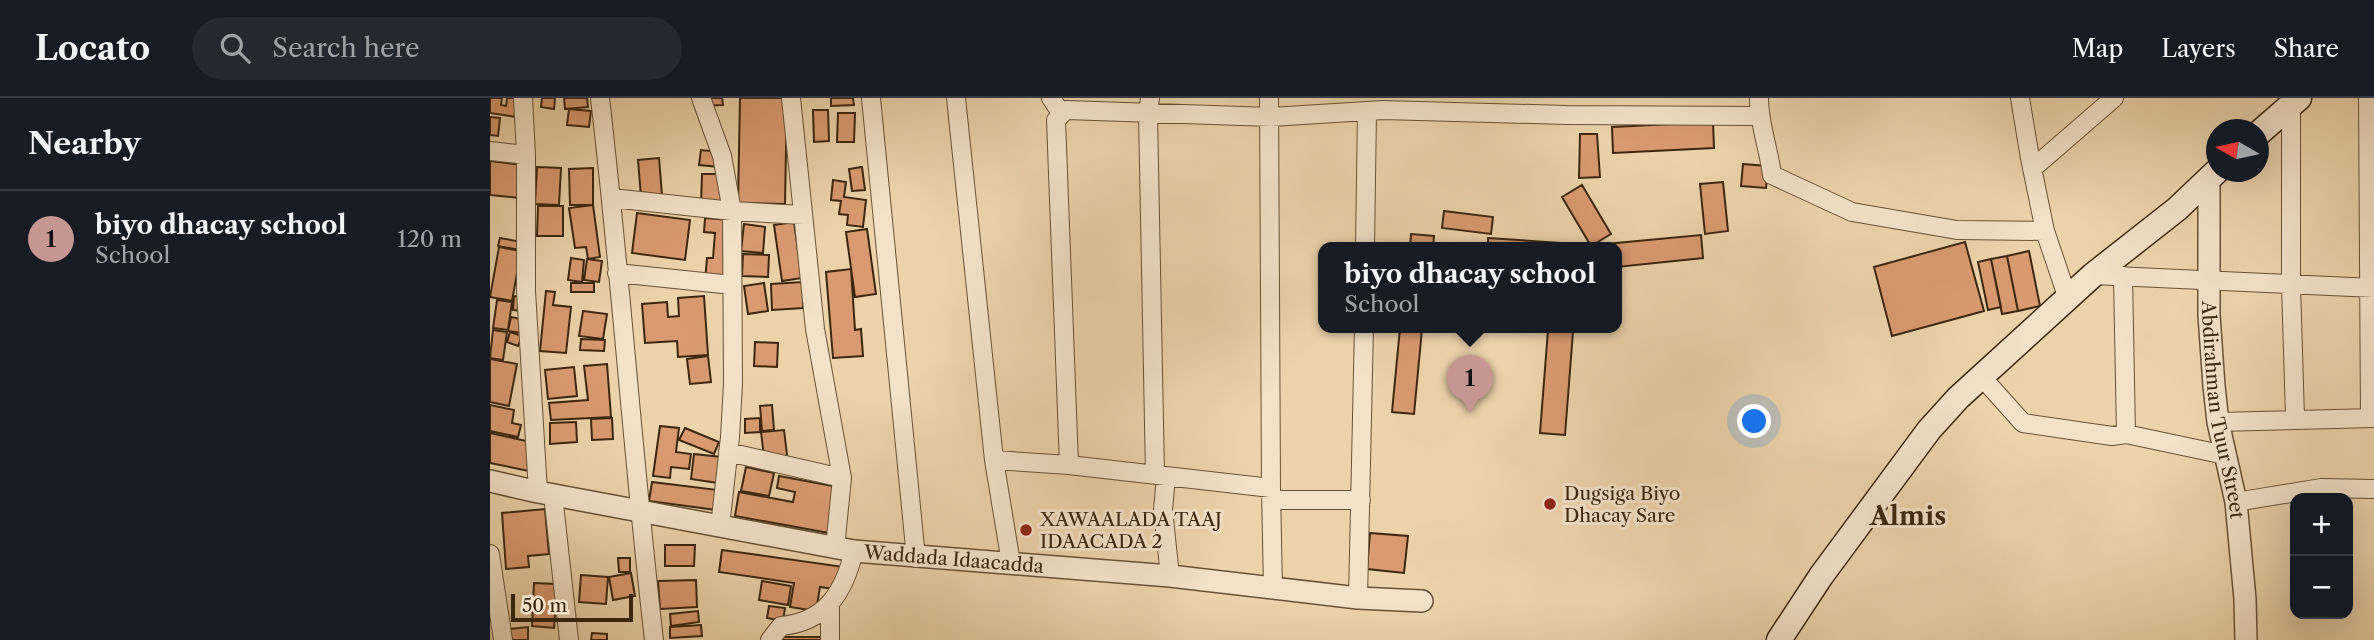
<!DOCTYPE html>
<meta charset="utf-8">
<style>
:root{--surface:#171b24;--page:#242831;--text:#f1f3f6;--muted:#9ea1a6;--line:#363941;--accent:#c59692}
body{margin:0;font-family:"Libre Caslon Text",serif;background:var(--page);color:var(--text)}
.controls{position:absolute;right:21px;bottom:21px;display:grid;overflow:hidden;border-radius:14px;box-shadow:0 7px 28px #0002}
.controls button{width:63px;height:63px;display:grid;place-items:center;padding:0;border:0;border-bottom:2px solid var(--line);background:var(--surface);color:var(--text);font:35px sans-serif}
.compass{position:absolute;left:1716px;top:21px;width:63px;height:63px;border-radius:50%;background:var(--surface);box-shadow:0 7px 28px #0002;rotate:279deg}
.scale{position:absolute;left:21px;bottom:18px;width:122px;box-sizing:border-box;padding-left:7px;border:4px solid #3c270e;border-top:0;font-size:19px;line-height:24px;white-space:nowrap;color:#3c270e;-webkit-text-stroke:5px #f3e2c8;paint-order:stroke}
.you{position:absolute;left:1265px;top:324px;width:24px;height:24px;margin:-18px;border:5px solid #fff;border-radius:50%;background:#1a73e8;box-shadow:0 0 0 10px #1a73e833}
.badge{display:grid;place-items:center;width:46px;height:46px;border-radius:50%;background:var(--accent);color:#111;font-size:23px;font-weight:700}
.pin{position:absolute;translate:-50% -58px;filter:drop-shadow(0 2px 4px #0008)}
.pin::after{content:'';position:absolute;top:37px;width:24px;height:21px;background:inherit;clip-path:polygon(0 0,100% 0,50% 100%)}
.popup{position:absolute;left:828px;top:144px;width:304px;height:91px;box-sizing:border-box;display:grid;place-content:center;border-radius:14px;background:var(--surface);filter:drop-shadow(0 2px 5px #0005);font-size:23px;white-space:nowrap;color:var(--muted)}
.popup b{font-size:26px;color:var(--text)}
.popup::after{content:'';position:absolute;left:50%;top:100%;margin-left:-14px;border:14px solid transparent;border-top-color:var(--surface)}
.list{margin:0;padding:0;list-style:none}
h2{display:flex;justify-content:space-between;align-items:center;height:91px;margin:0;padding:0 28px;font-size:30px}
h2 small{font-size:23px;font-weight:400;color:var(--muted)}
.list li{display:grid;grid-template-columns:46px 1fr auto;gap:21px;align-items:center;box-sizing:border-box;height:98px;padding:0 28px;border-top:2px solid var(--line)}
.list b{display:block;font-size:26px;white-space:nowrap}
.list p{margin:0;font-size:23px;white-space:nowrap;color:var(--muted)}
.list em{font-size:23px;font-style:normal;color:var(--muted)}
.icon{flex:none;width:38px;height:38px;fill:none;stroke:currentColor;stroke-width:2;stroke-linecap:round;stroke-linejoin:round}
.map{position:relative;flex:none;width:1884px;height:542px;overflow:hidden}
header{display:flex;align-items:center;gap:42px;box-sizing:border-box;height:98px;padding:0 35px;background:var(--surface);border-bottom:2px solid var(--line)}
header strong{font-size:33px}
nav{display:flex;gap:38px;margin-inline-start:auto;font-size:24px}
.search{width:490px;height:63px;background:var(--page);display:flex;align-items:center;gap:18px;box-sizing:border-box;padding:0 24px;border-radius:38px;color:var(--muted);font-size:26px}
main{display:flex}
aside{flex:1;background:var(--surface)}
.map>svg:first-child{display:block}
.building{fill:#d99a71;stroke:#3c270e;stroke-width:2}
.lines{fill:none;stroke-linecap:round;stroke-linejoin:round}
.minor-casing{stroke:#685235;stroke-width:20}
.tertiary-casing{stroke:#685235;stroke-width:24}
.secondary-casing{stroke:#3c270e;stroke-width:27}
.minor{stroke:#f3e2c8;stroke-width:18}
.tertiary{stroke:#f3e2c8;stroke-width:21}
.secondary{stroke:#f3e2c8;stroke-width:24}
.poi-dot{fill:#8f2418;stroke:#f3e2c8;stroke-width:2.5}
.labels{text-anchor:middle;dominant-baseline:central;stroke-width:6;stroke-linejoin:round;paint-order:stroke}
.street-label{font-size:19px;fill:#3c270e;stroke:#f3e2c8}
.poi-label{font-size:19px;fill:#3c270e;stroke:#f3e2c8;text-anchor:start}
.district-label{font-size:26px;font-weight:bold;fill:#3c270e;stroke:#f3e2c8}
</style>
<header>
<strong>Locato</strong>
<div class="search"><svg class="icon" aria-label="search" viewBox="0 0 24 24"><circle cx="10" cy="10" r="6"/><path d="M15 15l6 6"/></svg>Search here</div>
<nav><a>Map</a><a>Layers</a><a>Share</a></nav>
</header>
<main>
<aside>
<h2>Nearby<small></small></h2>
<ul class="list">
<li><span class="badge">1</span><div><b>biyo dhacay school</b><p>School</p></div><em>120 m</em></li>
</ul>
</aside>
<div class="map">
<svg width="1884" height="542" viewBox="0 0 1884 542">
<rect width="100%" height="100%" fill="#ecd3aa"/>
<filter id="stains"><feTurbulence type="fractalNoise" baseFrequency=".00286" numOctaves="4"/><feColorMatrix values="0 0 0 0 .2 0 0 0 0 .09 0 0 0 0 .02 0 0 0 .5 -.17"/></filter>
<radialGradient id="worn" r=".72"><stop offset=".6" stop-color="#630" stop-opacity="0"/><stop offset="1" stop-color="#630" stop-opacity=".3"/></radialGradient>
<path class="building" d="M0 0H12L11 7 16 8 17 0H36L33 20 0 15Z
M52 0H65L64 11 51 9Z
M74 0H97L98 9 75 11Z
M207 0H232L233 7 207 8Z
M250 0H297L295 106 248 105Z
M341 0H363L364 7 341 8Z
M79 11 101 13 99 29 77 27Z
M323 12H338L339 43 324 44Z
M348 15H365L364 44H347Z
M0 19 10 20 8 38 0 37Z
M1223 24 1224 50 1123 55 1122 29Z
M1090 36H1107L1110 79 1089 80Z
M221 39 231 69 209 67 211 52 220 53Z
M169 60 172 97 151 99 148 62Z
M0 63 33 67 29 100 0 97Z
M1253 66 1278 68 1276 90 1251 88Z
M47 69 71 70 69 107 45 106Z
M372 69 375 92 362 93 359 71Z
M103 70V107H80L79 71Z
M212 76H235L234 108 211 107Z
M343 82 356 84 354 99 376 102 373 129 357 127 358 117 349 116 351 103 341 102Z
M1233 84 1238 133 1215 136 1210 86Z
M1092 87 1121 136 1101 148 1072 99Z
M103 107 110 159 98 161 96 149 85 150 79 110Z
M48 108H73V138H47Z
M954 113 1003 119 1001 136 952 130Z
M147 115 200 122 195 162 142 155Z
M215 120 240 122 236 185 215 184 217 160H223L225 135 214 134Z
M304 124 312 180 292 183 284 127Z
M254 126 275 129 273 155 251 153Z
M377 131 386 196 365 199 356 134Z
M921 136 944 138 943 149H920Z
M1211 137 1213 160 1127 169V149H1116V146Z
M10 140 32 144 30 152 8 148Z
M998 140 1085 146V149H998Z
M1475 144 1494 213 1402 238 1384 169Z
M9 149 31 153 22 203 0 199Z
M1539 153 1550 208 1528 213 1517 158Z
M253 156 279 157 278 179 252 178Z
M1517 158 1528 213 1512 216 1501 161Z
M81 160 94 162 92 184 78 182Z
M97 161 112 163 109 184 94 182Z
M1501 161 1511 209 1498 212 1488 164Z
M361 171 365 232 371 231 373 258 343 260 336 174Z
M313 184V210L282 212 281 186Z
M81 185H104V194H81Z
M274 185 278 213 258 216 254 188Z
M56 193 65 194 63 207 81 209 76 255 50 253Z
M24 198 35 199 34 213 23 212Z
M214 198 218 257 188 259 187 243 155 245 152 206 177 204 178 219 189 218 188 200Z
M7 202 22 204 18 232 3 230Z
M93 213 117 216 113 241 89 238Z
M21 219 35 222 32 235 18 233Z
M910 230 932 231 924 316 902 314Z
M3 232 17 234 13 262 0 260Z
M1058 232 1083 234 1075 337 1050 335Z
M20 234 32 238 28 248 17 244Z
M91 241 115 242 114 253 90 252Z
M265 244 288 245 287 269 264 268Z
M218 258 221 284 200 286 197 261Z
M0 261 27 266 19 308 0 304Z
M117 266 121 319 61 322 59 305 98 302 94 268Z
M84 269 87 298 58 301 55 272Z
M0 307 24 312 22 325 31 327 28 339 0 333Z
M282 307 284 332 272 333 270 308Z
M122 320 123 341 102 342 101 321Z
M270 320V334L255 335V321Z
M86 324 87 344 60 346V325Z
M170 328 189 330 186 354 201 356 199 371 181 369 180 380 163 378Z
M195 330 229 344 224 356 189 342Z
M294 332 298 365 275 367 271 334Z
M0 335 50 346 44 374 0 365Z
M204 356 231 359 228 385 201 381Z
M256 369 284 375 279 398 251 393Z
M289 378 348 389 339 435 245 418 249 394 303 404 305 394 287 390Z
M162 384 228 392 226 412 159 403Z
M55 411 59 456 38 458 39 469 16 471 12 415Z
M880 435 918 438 914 475 877 471Z
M175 447H205L204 468H175Z
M232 452 354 469 351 492 330 489 326 513 300 509 304 485 229 474Z
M128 460H140V474H129Z
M141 475 145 498 123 502 119 479Z
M91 477 118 479 116 506 89 504Z
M206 482 207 509 170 511 168 483Z
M272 483 301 488 298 507 269 502Z
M44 485 67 486 64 530 42 528Z
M279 508 295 510 293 523 277 520Z
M208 513 209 524 181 528 180 516Z
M211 527 212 538 180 540V529Z
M38 529V542H21L20 531Z
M102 535 117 536V542H101Z
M287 539H342V542H287Z"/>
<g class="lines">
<g class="minor-casing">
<path id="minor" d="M33 0 36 57V193L48 394
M110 0C131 180 143 362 164 542
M211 0 232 58 242 113 243 286 240 339 230 429
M301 0 325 231 352 380 345 450
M381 0 426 460
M466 0 504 362 521 465
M561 0 571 15
M660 0 658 16 665 377
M779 0 781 390 783 491
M1269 0C1269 27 1279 51 1282 77L1362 114 1467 132 1555 133
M1530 0 1540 60 1555 133 1578 201
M1878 0 1880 320
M1801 6V187L1805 320
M0 53 36 57
M1542 71 1624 0
M122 100 242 113 313 117
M875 149 877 13
M127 175 242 187
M1603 177 1884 190
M1633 178 1636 336
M1490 277 1533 325 1622 338 1636 336 1735 357
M1728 324 1884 320
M238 354 352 380
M504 362 579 367 781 390
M579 367 566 22 576 12 781 19 893 12 1076 17 1269 18
M676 378 673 412 680 478
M63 397 79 542
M781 402H871
M1746 404 1831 390 1884 391
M0 456 13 542
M868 500 874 229
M280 542 291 528C336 524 354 494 364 453
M340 542V507"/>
</g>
<g class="tertiary-casing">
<g id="tertiary">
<path id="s1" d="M1719 80V217L1724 288 1728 324 1746 404 1755 501 1756 542"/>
<path id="s2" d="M0 383 48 394 364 453 680 478 868 500 932 503"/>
</g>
</g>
<g class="secondary-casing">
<path id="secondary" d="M1769 35 1809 0
M1289 542 1331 478 1439 332 1468 300 1603 177 1687 111 1727 73"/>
</g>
<use href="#minor" class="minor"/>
<use href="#tertiary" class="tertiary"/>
<use href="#secondary" class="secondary"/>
</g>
<g class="poi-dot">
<circle cx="1060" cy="406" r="7"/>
<circle cx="536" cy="432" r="7"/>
</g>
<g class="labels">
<g class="street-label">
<text stroke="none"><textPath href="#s1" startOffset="233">Abdirahman Tuur Street</textPath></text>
<text stroke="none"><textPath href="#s2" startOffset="471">Waddada Idaacadda</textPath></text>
</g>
<g class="poi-label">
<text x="1074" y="395">Dugsiga Biyo<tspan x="1074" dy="22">Dhacay Sare</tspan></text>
<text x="550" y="421">XAWAALADA TAAJ<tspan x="550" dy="22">IDAACADA 2</tspan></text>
</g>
<g class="district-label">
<text x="1418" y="418">Almis</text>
</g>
</g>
<rect width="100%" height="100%" filter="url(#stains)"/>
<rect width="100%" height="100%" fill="url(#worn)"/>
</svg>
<div class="controls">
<button>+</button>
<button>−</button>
</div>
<svg class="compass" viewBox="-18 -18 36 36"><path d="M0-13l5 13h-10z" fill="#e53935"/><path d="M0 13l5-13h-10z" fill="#9ea1a6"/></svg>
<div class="scale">50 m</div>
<div class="you"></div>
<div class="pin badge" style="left:980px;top:315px">1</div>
<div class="popup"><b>biyo dhacay school</b>School</div>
</div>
</main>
